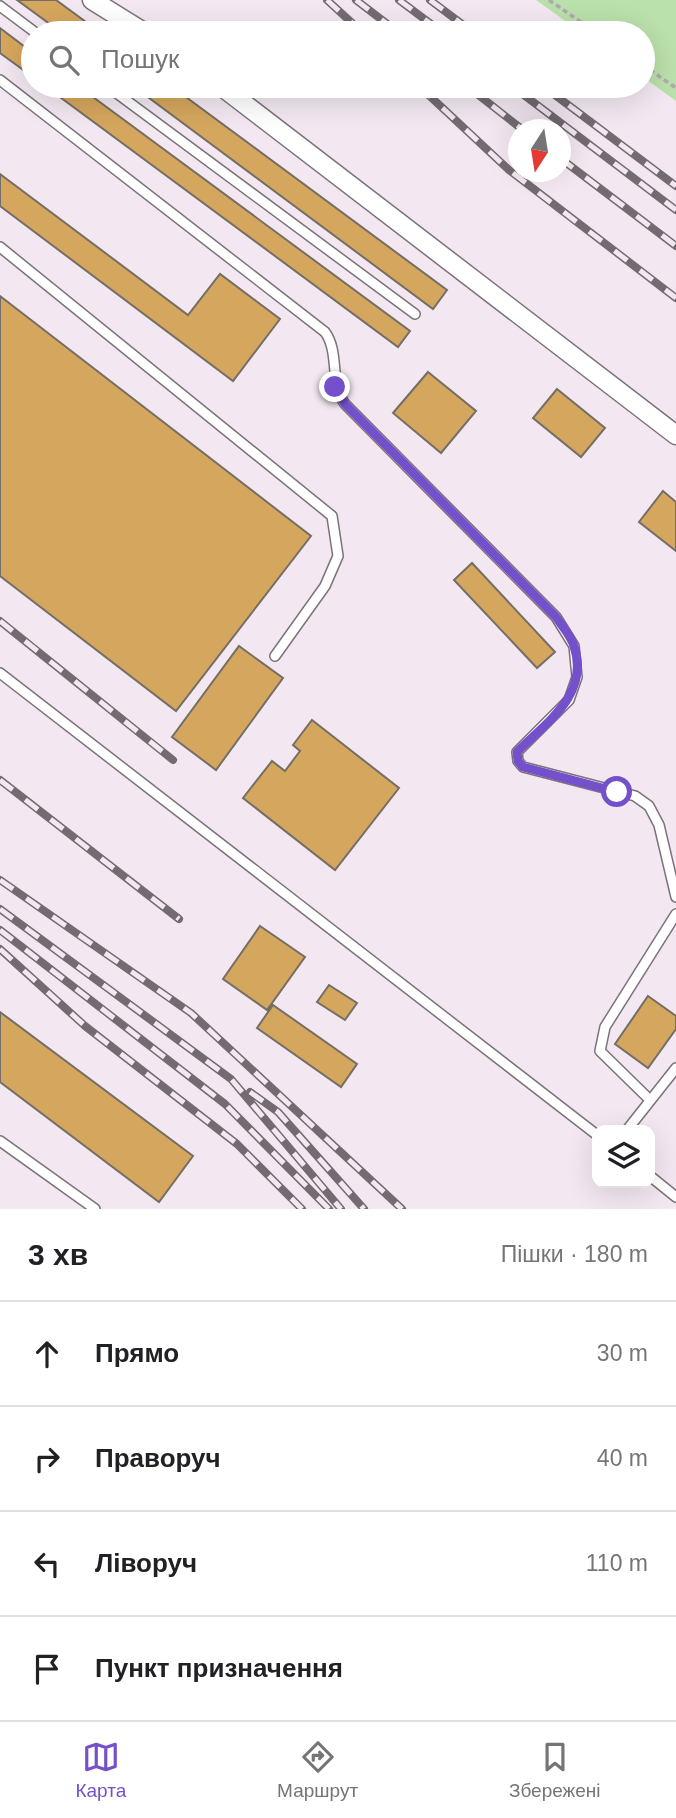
<!DOCTYPE html>
<html lang="uk">
<meta charset="utf-8">
<style>
:root{--surface:#fff;--page:#f2f2f2;--text:#202124;--muted:#757577;--line:#e0e0e0;--accent:#7450ca}
body{margin:0;font-family:Helvetica,sans-serif;background:var(--page);color:var(--text)}
.controls{position:absolute;right:21px;bottom:21px;display:grid;overflow:hidden;border-radius:14px;box-shadow:0 7px 28px #0002}
.controls button{width:63px;height:63px;display:grid;place-items:center;padding:0;border:0;border-bottom:2px solid var(--line);background:var(--surface);color:var(--text);font:35px sans-serif}
.compass{position:absolute;left:508px;top:119px;width:63px;height:63px;border-radius:50%;background:var(--surface);box-shadow:0 7px 28px #0002;rotate:192deg}
.stop{position:absolute;width:21px;height:21px;margin:-16px;border:5px solid #7450ca;border-radius:50%;background:#fff}
.stop.end{background:#7450ca;border-color:#fff;box-shadow:0 2px 7px #0008}
.list{margin:0;padding:0;list-style:none}
h2{display:flex;justify-content:space-between;align-items:center;height:91px;margin:0;padding:0 28px;font-size:30px}
h2 small{font-size:23px;font-weight:400;color:var(--muted)}
.list li{display:grid;grid-template-columns:46px 1fr auto;gap:21px;align-items:center;box-sizing:border-box;height:105px;padding:0 28px;border-top:2px solid var(--line)}
.list b{display:block;font-size:26px;white-space:nowrap}
.list em{font-size:23px;font-style:normal;color:var(--muted)}
.icon{flex:none;width:38px;height:38px;fill:none;stroke:currentColor;stroke-width:2;stroke-linecap:round;stroke-linejoin:round}
.map{position:relative;flex:none;width:676px;height:1209px;overflow:hidden}
.search{position:absolute;background:var(--surface);box-shadow:0 7px 28px #0002;left:21px;right:21px;top:21px;height:77px;display:flex;align-items:center;gap:18px;box-sizing:border-box;padding:0 24px;border-radius:38px;color:var(--muted);font-size:26px}
.sheet{height:511px;background:var(--surface)}
nav{display:flex;justify-content:space-around;align-items:center;box-sizing:border-box;height:98px;border-top:2px solid var(--line);background:var(--surface);font-size:19px;color:var(--muted)}
nav a{display:grid;justify-items:center;gap:4px}
nav .on{color:var(--accent)}
.map>svg:first-child{display:block}
.green{fill:#bae0ab}
.building{fill:#d5a65d;stroke:#756e65;stroke-width:2}
.lines{fill:none;stroke-linecap:round;stroke-linejoin:round}
.lane-casing{stroke:#7b727a;stroke-width:12}
.street-casing{stroke:#7b727a;stroke-width:21}
.path{stroke:#b0a7af;stroke-width:3.5;stroke-dasharray:5 3.5;stroke-linecap:butt}
.lane{stroke:#fff;stroke-width:9}
.street{stroke:#fff;stroke-width:18}
.rail-casing{stroke:#726b71;stroke-width:8}
.rail{stroke:#f3e8f2;stroke-width:5;stroke-dasharray:16;stroke-linecap:butt}
.route{stroke:#7450ca;stroke-width:9}
</style>
<div class="map">
<svg width="676" height="1209" viewBox="0 0 676 1209">
<rect width="100%" height="100%" fill="#f3e8f2"/>
<path class="green" d="M536 0H676V101L643 77V33H582Z"/>
<path class="building" d="M17 0H56L101 33H62Z
M0 28 33 53V77L0 53Z
M45 86H78L410 331 398 347Z
M133 86H171L447 290 433 309Z
M0 174 188 315 220 274 280 319 233 381 0 206Z
M0 296 311 536 176 711 0 576Z
M428 372 476 411 441 453 393 413Z
M557 389 605 428 581 457 533 418Z
M663 491 676 502V551L639 522Z
M472 563 555 652 537 668 454 580Z
M239 646 283 678 216 770 172 737Z
M312 720 399 788 335 870 243 798 272 761 285 771 300 751 293 745Z
M260 926 305 957 267 1010 223 979Z
M329 985 357 1003 345 1020 317 1002Z
M648 996 676 1016V1029L648 1068 615 1044Z
M273 1005 357 1064 341 1087 257 1028Z
M0 1012 193 1156 159 1202 0 1082Z"/>
<g class="lines">
<g class="lane-casing">
<path id="lane" d="M0 6 36 33
M0 80 325 332C340 353 329 382 345 404L556 617 574 646 577 677 569 700 517 752 518 761 523 767 635 796 649 806 659 825 676 897
M107 86 415 314
M0 247 332 516 338 556 325 586 275 656
M0 673 597 1135
M650 1100 600 1051 605 1027 676 914
M627 1130 676 1068
M0 1141 95 1209
M650 1176 676 1197"/>
</g>
<g class="street-casing">
<path id="street" d="M92 0 145 33
M221 86 676 435"/>
</g>
<path class="path" d="M549 0 597 33
M643 65 676 88"/>
<use href="#lane" class="lane"/>
<use href="#street" class="street"/>
<g class="rail-casing">
<path id="rail" d="M327 0 363 33
M356 0 399 33
M399 0 443 33
M430 0 474 33
M419 86 509 170 676 298
M467 86 523 130
M512 86 676 210
M543 86 676 186
M560 158 676 246
M0 621 173 760
M0 780 179 919
M0 880 191 1013 402 1209
M0 909 231 1079 341 1209
M0 930 225 1104 329 1209
M0 949 85 1026 237 1144 302 1209
M250 1092 278 1112 364 1209"/>
</g>
<use href="#rail" class="rail"/>
</g>
<g class="lines">
<path class="route" d="M335 387 345 404 556 617C562 626 571 636 574 646 590 694 547 722 517 752L518 761 523 767 617 792"/>
</g>
</svg>
<div class="controls">
<button><svg class="icon" aria-label="layers" viewBox="0 0 24 24"><path d="M12 4l9 5-9 5-9-5zM3 14l9 5 9-5"/></svg></button>
</div>
<svg class="compass" viewBox="-18 -18 36 36"><path d="M0-13l5 13h-10z" fill="#e53935"/><path d="M0 13l5-13h-10z" fill="#757577"/></svg>
<div class="stop" style="left:617px;top:792px"></div>
<div class="stop end" style="left:335px;top:387px"></div>
<div class="search"><svg class="icon" aria-label="search" viewBox="0 0 24 24"><circle cx="10" cy="10" r="6"/><path d="M15 15l6 6"/></svg>Пошук</div>
</div>
<section class="sheet">
<h2>3 хв<small>Пішки · 180 m</small></h2>
<ul class="list">
<li><svg class="icon" aria-label="ahead" viewBox="0 0 24 24"><path d="M12 20V5M6 11l6-6 6 6"/></svg><div><b>Прямо</b></div><em>30 m</em></li>
<li><svg class="icon" aria-label="right" viewBox="0 0 24 24"><path d="M7 20v-9h11M14 6l5 5-5 5"/></svg><div><b>Праворуч</b></div><em>40 m</em></li>
<li><svg class="icon" aria-label="left" viewBox="0 0 24 24"><path d="M17 20v-9H6M10 6l-5 5 5 5"/></svg><div><b>Ліворуч</b></div><em>110 m</em></li>
<li><svg class="icon" aria-label="arrive" viewBox="0 0 24 24"><path d="M6 21V4h12l-3 4 3 4H6"/></svg><div><b>Пункт призначення</b></div></li>
</ul>
</section>
<nav>
<a class="on"><svg class="icon" aria-label="map" viewBox="0 0 24 24"><path d="M3 6l6-2 6 2 6-2v14l-6 2-6-2-6 2zM9 4v14M15 6v14"/></svg>Карта</a>
<a><svg class="icon" aria-label="directions" viewBox="0 0 24 24"><path d="M12 3l9 9-9 9-9-9zM9 14v-3h6M13 9l2 2-2 2"/></svg>Маршрут</a>
<a><svg class="icon" aria-label="saved" viewBox="0 0 24 24"><path d="M7 4h10v16l-5-4-5 4z"/></svg>Збережені</a>
</nav>
